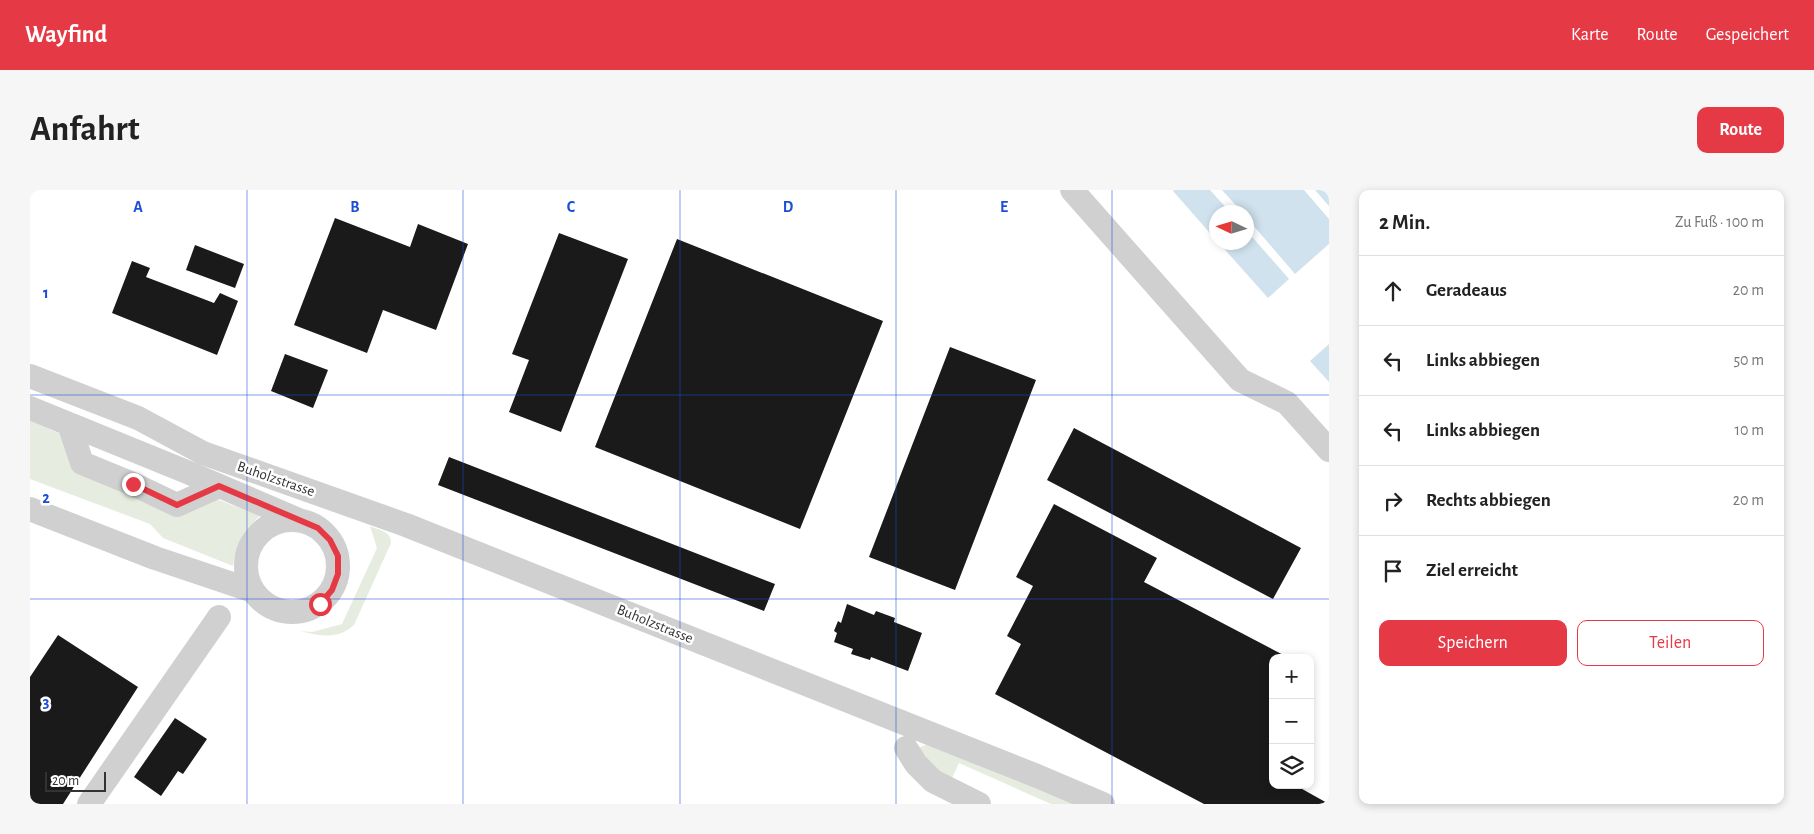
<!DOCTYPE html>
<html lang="de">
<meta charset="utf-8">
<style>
:root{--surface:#fff;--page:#f6f6f6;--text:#222;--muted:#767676;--line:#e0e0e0;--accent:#e63946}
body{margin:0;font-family:"Alegreya Sans",sans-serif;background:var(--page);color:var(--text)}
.controls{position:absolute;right:15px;bottom:15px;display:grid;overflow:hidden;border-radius:10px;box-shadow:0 2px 8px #0003}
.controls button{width:45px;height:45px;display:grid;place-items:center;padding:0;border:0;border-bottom:1px solid var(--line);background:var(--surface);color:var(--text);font:25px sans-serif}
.compass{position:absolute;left:1179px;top:15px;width:45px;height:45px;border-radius:50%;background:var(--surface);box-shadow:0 2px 8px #0003;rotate:274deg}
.scale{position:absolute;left:15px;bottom:12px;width:61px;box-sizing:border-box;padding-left:5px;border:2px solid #333;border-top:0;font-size:14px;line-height:18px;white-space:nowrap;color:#333;-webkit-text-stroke:4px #fff;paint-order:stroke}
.stop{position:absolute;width:15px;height:15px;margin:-11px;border:4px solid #e63946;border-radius:50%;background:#fff}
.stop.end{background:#e63946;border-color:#fff;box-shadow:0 1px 5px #0008}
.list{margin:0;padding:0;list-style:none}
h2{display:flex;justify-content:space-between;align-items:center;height:65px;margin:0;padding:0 20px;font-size:21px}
h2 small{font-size:16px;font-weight:400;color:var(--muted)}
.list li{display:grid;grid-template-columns:32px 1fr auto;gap:15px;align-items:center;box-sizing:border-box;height:70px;padding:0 20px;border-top:1px solid var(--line)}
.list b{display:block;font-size:19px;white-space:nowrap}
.list em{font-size:16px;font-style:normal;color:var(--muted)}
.actions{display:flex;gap:10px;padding:15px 20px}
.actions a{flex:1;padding:11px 0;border:1px solid var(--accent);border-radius:10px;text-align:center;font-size:18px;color:var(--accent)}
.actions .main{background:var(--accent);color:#fff}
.icon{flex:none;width:28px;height:28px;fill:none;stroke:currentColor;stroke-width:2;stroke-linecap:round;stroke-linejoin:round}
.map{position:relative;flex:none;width:1299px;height:614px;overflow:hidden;border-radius:10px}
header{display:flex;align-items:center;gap:30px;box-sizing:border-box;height:70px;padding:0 25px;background:var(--accent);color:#fff}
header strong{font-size:24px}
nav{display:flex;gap:28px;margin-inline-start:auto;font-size:18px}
.intro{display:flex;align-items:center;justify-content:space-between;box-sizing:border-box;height:120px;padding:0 30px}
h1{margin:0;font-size:35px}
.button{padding:12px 22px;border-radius:10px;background:var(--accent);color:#fff;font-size:18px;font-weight:700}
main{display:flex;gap:30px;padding:0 30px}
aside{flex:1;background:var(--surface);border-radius:10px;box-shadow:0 2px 8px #0003}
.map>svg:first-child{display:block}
.green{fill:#e6ecdf}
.water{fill:#cfe2ee}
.building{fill:#1a1a1a}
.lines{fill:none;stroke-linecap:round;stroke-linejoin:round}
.minor{stroke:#d0d0d0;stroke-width:24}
.route{stroke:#e63946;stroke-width:6}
.grid{fill:none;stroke:#1d4ed8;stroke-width:1;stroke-opacity:0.55}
.labels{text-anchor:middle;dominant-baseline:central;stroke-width:5;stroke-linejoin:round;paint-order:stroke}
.street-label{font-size:15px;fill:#333;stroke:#fff}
.grid-label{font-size:16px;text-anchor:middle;font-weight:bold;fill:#1d4ed8;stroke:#fff;stroke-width:5;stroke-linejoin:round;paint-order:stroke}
</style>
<header>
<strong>Wayfind</strong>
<nav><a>Karte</a><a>Route</a><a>Gespeichert</a></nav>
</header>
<div class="intro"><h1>Anfahrt</h1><a class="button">Route</a></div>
<main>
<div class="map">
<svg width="1299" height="614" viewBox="0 0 1299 614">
<rect width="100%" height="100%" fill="#fff"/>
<path class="green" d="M0 231 31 244 147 323 184 308 230 326C211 343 208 351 203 376L133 348 120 334 0 289Z
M340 336C349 340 362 342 361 353L324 435C307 450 291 446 270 441L282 442 312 434 347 358Z
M898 554 1044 614H1021L929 573 921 590 911 586 888 558Z"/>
<path class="water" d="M1144 0H1180L1200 22H1186V50L1143 1Z
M1192 0H1274L1299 29V54L1265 84 1217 28 1216 22H1212Z
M1285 0H1299V16Z
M1217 41 1259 89 1238 108 1189 53 1216 52Z
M1299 154V192L1280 171Z"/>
<path class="building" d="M305 28 380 57 388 34 438 54 406 140 353 120 337 163 264 135Z
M529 43 598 69 531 242 479 222 499 170 482 164Z
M647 49 853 131 770 339 565 257Z
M165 55 214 74 205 98 156 80Z
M102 71 120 78 116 87 184 113 190 103 208 111 187 165 82 123Z
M920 157 1006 190 925 400 839 367Z
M255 164 298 180 283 218 241 201Z
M1044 238 1271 358 1243 409 1017 290Z
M419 267 745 394 734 421 408 295Z
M1024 314 1127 368 1114 392 1259 468H1243V595H1265L1299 614H1174L965 504 991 454 977 446 1003 396 986 387Z
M817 414 844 425 846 421 865 428 864 432 892 443 878 481 841 467 840 470 821 464 823 459 804 452 807 443 804 441 808 431 811 433Z
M28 445 108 497 33 614H0V487Z
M145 528 177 549 153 584 148 581 131 606 104 587Z"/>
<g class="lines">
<path class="minor" d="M1042 0 1210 190 1257 213 1299 260
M0 186 108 228 173 263 376 335 1007 586 1073 614
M0 218 157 282 271 331
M39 234 52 273 103 294 147 315 189 296
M0 319 125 368 223 401
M216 376a46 46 0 1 1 92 0a46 46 0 1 1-92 0Z
M876 558 886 574 903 591 949 614
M59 614 189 427"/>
</g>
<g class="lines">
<path class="route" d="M103 294 147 315 189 296 288 338 300 350 308 366V384L302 400 290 414"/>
</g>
<path class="grid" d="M217 0V614M433 0V614M650 0V614M866 0V614M1082 0V614M0 205H1299M0 409H1299"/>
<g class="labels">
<g class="street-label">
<text transform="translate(246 289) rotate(19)">Buholzstrasse</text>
<text transform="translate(625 434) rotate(22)">Buholzstrasse</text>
</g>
</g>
<g class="grid-label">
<text x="108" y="22">A</text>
<text x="325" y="22">B</text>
<text x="541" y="22">C</text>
<text x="758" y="22">D</text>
<text x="974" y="22">E</text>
<text x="16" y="108">1</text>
<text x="16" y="313">2</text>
<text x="16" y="517">3</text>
</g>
</svg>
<div class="controls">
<button>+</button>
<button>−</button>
<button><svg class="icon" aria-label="layers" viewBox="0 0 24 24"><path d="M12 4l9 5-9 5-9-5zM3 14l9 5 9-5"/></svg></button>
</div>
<svg class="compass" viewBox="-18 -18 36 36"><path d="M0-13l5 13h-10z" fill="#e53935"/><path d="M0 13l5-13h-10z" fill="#767676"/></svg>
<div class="scale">20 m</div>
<div class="stop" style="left:290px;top:414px"></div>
<div class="stop end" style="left:103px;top:294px"></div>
</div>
<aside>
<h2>2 Min.<small>Zu Fuß · 100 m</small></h2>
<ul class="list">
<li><svg class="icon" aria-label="ahead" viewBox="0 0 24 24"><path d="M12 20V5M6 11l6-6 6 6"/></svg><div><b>Geradeaus</b></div><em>20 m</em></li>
<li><svg class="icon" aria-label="left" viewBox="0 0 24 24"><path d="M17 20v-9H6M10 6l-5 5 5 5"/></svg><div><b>Links abbiegen</b></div><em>50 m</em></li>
<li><svg class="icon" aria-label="left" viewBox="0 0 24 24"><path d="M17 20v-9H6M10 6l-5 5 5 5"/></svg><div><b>Links abbiegen</b></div><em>10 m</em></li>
<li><svg class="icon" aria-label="right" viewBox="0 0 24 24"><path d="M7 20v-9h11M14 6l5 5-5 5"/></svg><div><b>Rechts abbiegen</b></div><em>20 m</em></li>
<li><svg class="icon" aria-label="arrive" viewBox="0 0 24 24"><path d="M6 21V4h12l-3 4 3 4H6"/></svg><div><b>Ziel erreicht</b></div></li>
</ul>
<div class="actions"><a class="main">Speichern</a><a>Teilen</a></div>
</aside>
</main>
